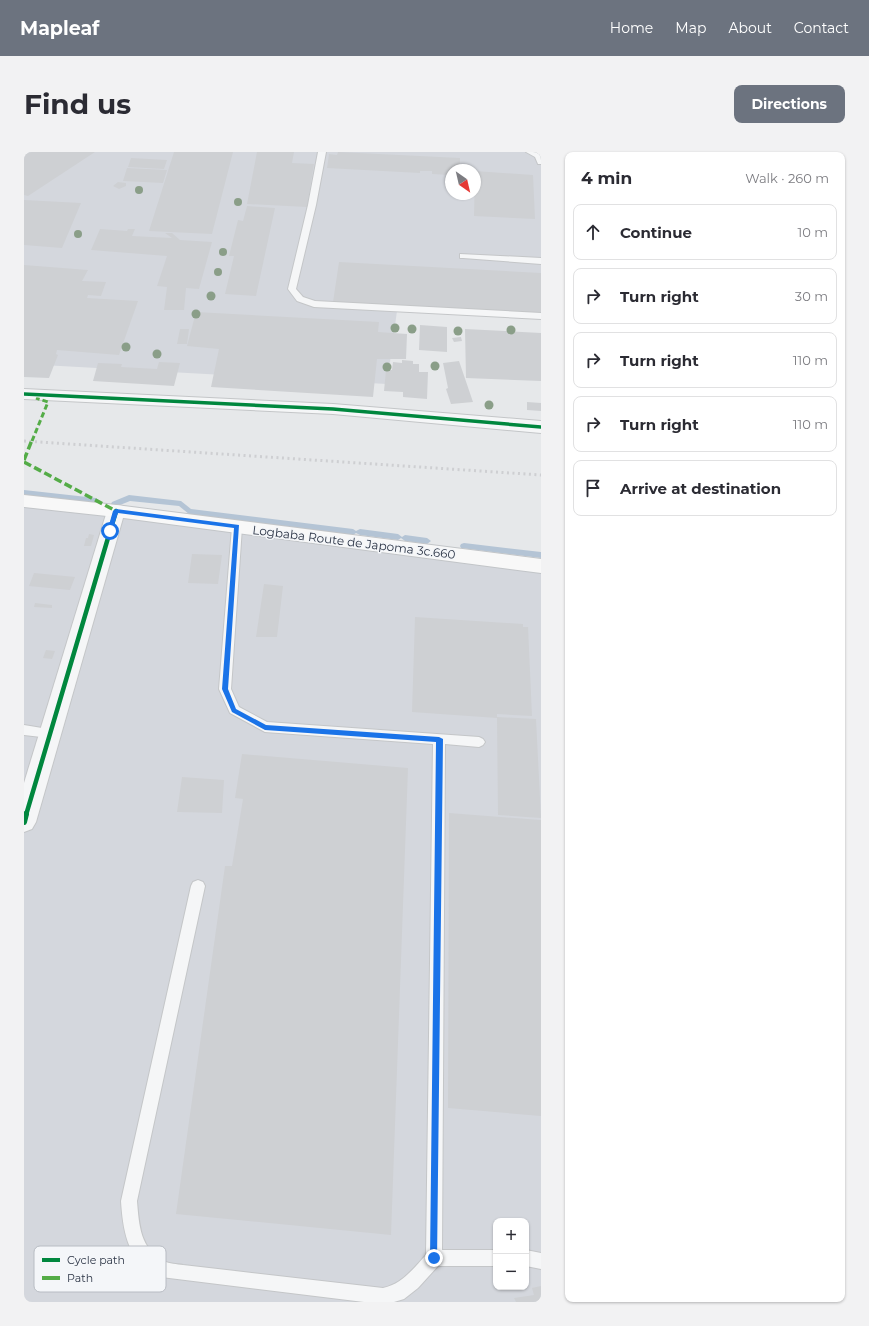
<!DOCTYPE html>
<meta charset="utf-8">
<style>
:root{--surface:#fff;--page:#f2f2f3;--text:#2b2b33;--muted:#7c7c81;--line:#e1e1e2;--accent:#6c737f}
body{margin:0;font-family:Montserrat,sans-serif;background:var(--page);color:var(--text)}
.controls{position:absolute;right:12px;bottom:12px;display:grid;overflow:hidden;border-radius:8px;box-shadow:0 1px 3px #0004}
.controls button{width:36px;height:36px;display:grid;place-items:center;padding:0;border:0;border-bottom:1px solid var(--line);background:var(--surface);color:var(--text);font:20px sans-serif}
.compass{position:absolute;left:421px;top:12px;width:36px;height:36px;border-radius:50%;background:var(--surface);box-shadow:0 1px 3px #0004;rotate:146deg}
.stop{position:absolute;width:12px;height:12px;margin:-9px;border:3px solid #1a73e8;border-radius:50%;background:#fff}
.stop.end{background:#1a73e8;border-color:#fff;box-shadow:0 1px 4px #0008}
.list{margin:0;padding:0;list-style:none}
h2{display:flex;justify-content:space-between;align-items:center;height:52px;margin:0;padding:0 16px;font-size:17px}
h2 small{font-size:13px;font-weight:400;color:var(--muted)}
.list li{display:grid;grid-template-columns:26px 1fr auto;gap:12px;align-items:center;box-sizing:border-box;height:56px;margin:0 8px 8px;padding:0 8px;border:1px solid var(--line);border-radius:8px}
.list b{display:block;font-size:15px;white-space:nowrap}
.list em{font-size:13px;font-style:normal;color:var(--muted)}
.icon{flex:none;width:22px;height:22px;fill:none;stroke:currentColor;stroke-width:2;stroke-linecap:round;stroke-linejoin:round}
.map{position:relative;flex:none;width:517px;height:1150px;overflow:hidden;border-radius:8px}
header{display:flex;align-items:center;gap:24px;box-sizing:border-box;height:56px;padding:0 20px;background:var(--accent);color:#fff}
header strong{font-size:19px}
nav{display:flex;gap:22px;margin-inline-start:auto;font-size:14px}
.intro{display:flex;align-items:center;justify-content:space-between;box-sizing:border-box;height:96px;padding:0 24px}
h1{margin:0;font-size:28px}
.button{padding:10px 18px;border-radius:8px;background:var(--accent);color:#fff;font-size:14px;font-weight:700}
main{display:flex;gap:24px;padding:0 24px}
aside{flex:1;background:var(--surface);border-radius:8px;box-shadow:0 1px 3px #0004}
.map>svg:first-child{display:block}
.built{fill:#d4d7dd;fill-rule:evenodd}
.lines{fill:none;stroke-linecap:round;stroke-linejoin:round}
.stream{fill:#b4c4d5;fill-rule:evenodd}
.building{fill:#ced0d3}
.service-casing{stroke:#c4c6c8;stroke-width:2}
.minor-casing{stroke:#c4c6c8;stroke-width:2}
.tertiary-casing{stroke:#c4c6c8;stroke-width:2}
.primary-casing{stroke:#c2c5c8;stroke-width:2}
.service{fill:#f5f6f7;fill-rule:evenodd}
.minor{fill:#f5f6f7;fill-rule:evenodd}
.tertiary{fill:#f5f6f7;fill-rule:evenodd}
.primary{fill:#f8f8f8;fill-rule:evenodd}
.rail{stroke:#cecfd2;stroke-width:3;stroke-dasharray:2 3.5;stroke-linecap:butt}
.quiet-far1{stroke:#54ac47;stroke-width:3;stroke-dasharray:5.5 3;stroke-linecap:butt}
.quiet{stroke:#54ac47;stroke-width:3.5;stroke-dasharray:8 3.5;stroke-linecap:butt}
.cycleway-far2-casing{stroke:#f4f6f9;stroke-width:5.5}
.cycleway-far1-casing{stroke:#f4f6f9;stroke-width:7}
.cycleway-casing{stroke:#f4f6f9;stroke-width:8}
.cycleway-far2{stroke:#00873e;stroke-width:3.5}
.cycleway-far1{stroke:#00873e;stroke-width:4.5}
.cycleway{stroke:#00873e;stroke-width:6}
.tree{fill:#8a9e88}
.route{fill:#1a73e8}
.labels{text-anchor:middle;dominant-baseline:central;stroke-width:3;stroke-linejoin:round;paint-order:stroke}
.street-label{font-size:12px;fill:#2b3445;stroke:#f4f6f9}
.key{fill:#f4f6f9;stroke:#b8bcc3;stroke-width:1}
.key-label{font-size:11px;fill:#2b3445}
</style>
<header>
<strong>Mapleaf</strong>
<nav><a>Home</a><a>Map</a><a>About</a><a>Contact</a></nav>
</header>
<div class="intro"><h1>Find us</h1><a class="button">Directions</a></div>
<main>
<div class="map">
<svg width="517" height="1150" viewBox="0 0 517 1150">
<rect width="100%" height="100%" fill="#e6e8ea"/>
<path class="built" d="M0 0H517V146L376 137 363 232 0 212ZM427 18H451V42H427Z
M0 355 132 367 517 415V1150H0ZM472 1069H502V1135H472Z"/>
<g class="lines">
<path class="stream" d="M0 338 72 346 76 349 72 352 0 344Z
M105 343 157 349 167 357 329 377 332 379 336 377 374 382 378 385 381 383 403 386 407 389 403 392 381 389 377 386 374 388 336 383 332 381 329 383 165 362 155 354 106 349 91 355 87 352 88 350Z
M440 391 517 400V406L437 396 436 394 437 392Z"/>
</g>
<path class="building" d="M0 0H71L4 44 0 43Z
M150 0H209L188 82 125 79Z
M233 0H270L268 11 290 12 283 55 223 52Z
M314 0 436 6V18H427V23L408 22V19H396V21L303 16 305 2 313 3Z
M107 6 143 8 140 17 104 15Z
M103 16 143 18 139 31 99 29Z
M451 19 509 23 511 67 450 64Z
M94 30 102 31V34L95 37 89 34Z
M0 48 57 51 38 96 0 93Z
M223 54 251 56 232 144 201 142 210 104H205L214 68 219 69Z
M76 77 103 79 104 77H111L108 84 148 86 141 81H148L156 88 188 90 175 137 162 136 160 158H140L143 135 133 134 143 104 67 98Z
M315 110 517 121V162L309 150Z
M0 113 64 118 58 129 82 130 77 144 64 143 63 146 114 149 95 203 33 198 32 202 34 203 25 226 0 225Z
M172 160 355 170 354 180 383 182 382 207H353L349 245 187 235 195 197 163 194Z
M396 173 423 175V200L395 198Z
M156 177H165L163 192H153Z
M441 177 517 181V229L442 226Z
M437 185 438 189 430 190 428 186Z
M378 208 389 209V212H395V220H404L403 247 379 245V240L360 239 362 218H368L369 210 378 211Z
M435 209 449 250 427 252 422 237 424 236 419 211Z
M135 210 156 211 150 234 69 229 74 211 98 212 97 215 133 217Z
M503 250 517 251V259L503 258Z
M65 382 70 383 67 394H60L62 386H64Z
M168 402 198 403 194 432 164 431Z
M10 421 51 425 46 438 5 434Z
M240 432 259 434 253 485H232Z
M11 451 28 453V456L10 455Z
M391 465 499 472V475H504L508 564 473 562V565L512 567 517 666 474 663 473 566 388 560Z
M22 498 31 499 28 507 19 506Z
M218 602 384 616 367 1083 152 1062 201 714H208L219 647 211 646Z
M158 625 200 628 198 661 153 660Z
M425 661 517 668V964L424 956Z
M517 1134V1150H492L490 1146 510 1143 508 1136Z"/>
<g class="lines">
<g class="service-casing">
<path id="service" d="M294 0H302L292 53 272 137 279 145 291 149 517 161V167L290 155 273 149 264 137 284 53Z
M502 0H512L517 2V12H514L511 5Z
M436 102 517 106V112L439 106H436Z
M213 371 218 375 207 537 215 555 243 570 455 585 459 587 461 590 459 593 455 595 421 592 418 1098H472V1114H414L394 1136 380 1147 370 1150H340L137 1125C104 1112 99 1080 97 1049L167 734 169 730 174 728 179 730 181 734 113 1049C115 1073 116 1097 140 1109 145 1112 153 1112 159 1113L359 1136C378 1132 389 1117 402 1103L409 592 241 580 206 561 195 537 208 375Z
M0 573 30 578 32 581 30 584 26 586 0 583Z
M502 1098 517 1101V1117L502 1114Z"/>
</g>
<g class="minor-casing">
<path id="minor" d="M0 237 309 252 517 269V281L309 262 0 247Z"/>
</g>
<g class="tertiary-casing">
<path id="tertiary" d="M92 353 99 354 101 359 12 670 8 677 0 680V631L83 359 85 354Z"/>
</g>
<g class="primary-casing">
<path id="primary" d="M0 343 92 353 517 407V421L92 365 0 355Z"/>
</g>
<use href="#service" class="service"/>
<use href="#minor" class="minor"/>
<use href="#tertiary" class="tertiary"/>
<use href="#primary" class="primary"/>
<path class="rail" d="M0 289 517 323"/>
<path class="quiet-far1" d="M8 289 24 250 12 246"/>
<path class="quiet" d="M0 308 8 288
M0 310 92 359"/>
<g class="cycleway-far2-casing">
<path id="cycleway-far2" d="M0 242 309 257 517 275"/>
</g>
<g class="cycleway-far1-casing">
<path id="cycleway-far1" d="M2 663 92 359"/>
</g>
<g class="cycleway-casing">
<path id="cycleway" d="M0 670 2 662"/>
</g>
<use href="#cycleway-far2" class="cycleway-far2"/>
<use href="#cycleway-far1" class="cycleway-far1"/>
<use href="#cycleway" class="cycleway"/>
</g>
<g class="tree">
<circle cx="115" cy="38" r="4"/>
<circle cx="214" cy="50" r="4"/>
<circle cx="54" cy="82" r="4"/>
<circle cx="199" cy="100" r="4"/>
<circle cx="194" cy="120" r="4"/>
<circle cx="187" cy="144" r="4.5"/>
<circle cx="172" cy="162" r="4.5"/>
<circle cx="371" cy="176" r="4.5"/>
<circle cx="388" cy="177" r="4.5"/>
<circle cx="487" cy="178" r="4.5"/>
<circle cx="434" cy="179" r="4.5"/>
<circle cx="102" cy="195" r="4.5"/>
<circle cx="133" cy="202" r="4.5"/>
<circle cx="411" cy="214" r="4.5"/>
<circle cx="363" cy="215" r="4.5"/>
<circle cx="465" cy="253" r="4.5"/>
</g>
<path class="route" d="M92 357 215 373 204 537 212 557 242 573 415 585 419 587 413 1109 410 1110 406 1106 412 590 241 578 208 560 198 537 210 376 94 361 88 379 83 380 89 359Z"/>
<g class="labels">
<g class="street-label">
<text transform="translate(330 390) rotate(7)">Logbaba Route de Japoma 3c.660</text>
</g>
</g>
<rect x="10" y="1094" width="132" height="46" rx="6" class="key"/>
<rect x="18" y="1106" width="18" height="4" fill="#00873e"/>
<rect x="18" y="1124" width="18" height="4" fill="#54ac47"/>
<g class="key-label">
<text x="43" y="1112">Cycle path</text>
<text x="43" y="1130">Path</text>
</g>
</svg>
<div class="controls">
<button>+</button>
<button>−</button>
</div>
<svg class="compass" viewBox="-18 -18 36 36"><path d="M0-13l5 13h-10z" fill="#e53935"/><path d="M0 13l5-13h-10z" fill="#7c7c81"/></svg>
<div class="stop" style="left:86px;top:379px"></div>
<div class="stop end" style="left:410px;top:1106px"></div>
</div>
<aside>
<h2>4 min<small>Walk · 260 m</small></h2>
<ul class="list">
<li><svg class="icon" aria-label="ahead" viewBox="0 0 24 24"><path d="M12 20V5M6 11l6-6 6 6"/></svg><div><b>Continue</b></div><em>10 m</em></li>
<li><svg class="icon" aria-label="right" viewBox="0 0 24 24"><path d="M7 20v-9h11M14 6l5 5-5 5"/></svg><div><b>Turn right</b></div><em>30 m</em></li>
<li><svg class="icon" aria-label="right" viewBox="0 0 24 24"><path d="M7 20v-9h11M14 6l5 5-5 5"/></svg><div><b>Turn right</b></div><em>110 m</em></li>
<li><svg class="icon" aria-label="right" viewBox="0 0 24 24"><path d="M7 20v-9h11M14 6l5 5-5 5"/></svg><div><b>Turn right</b></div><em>110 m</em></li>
<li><svg class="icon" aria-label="arrive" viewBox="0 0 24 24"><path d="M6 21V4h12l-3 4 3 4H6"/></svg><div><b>Arrive at destination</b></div></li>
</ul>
</aside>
</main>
